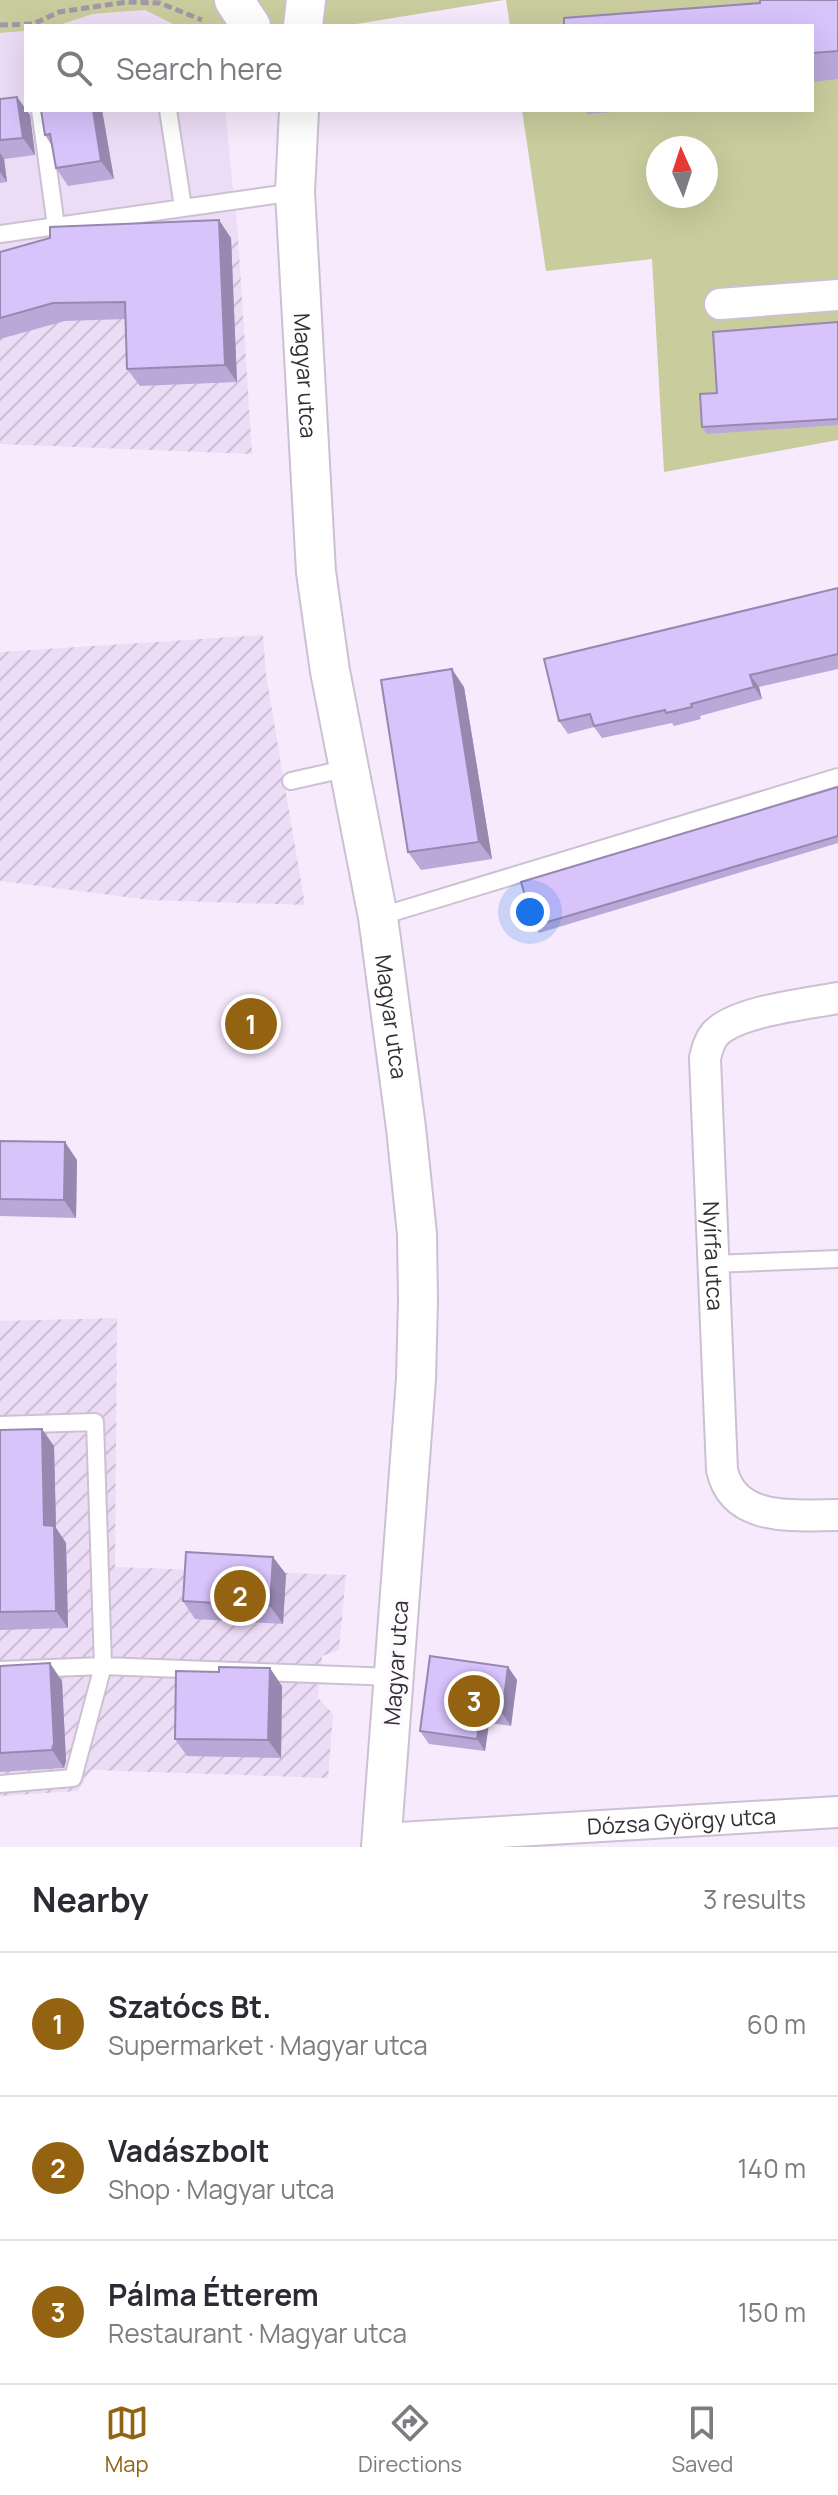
<!DOCTYPE html>
<meta charset="utf-8">
<style>
:root{--surface:#fff;--page:#f7f7f7;--text:#2b2b33;--muted:#7c7c81;--line:#e1e1e2;--accent:#936312}
body{margin:0;font-family:Manrope,sans-serif;background:var(--page);color:var(--text)}
.compass{position:absolute;left:646px;top:136px;width:72px;height:72px;border-radius:50%;background:var(--surface);box-shadow:0 8px 32px #0002;rotate:357deg}
.you{position:absolute;left:530px;top:912px;width:28px;height:28px;margin:-20px;border:6px solid #fff;border-radius:50%;background:#1a73e8;box-shadow:0 0 0 12px #1a73e833}
.badge{display:grid;place-items:center;width:52px;height:52px;border-radius:50%;background:var(--accent);color:#fff;font-size:26px;font-weight:700}
.pin{position:absolute;translate:-50% -50%;border:4px solid #fff;box-shadow:0 2px 8px #0006}
.list{margin:0;padding:0;list-style:none}
h2{display:flex;justify-content:space-between;align-items:center;height:104px;margin:0;padding:0 32px;font-size:34px}
h2 small{font-size:26px;font-weight:400;color:var(--muted)}
.list li{display:grid;grid-template-columns:52px 1fr auto;gap:24px;align-items:center;box-sizing:border-box;height:144px;padding:0 32px;border-top:2px solid var(--line)}
.list b{display:block;font-size:30px;white-space:nowrap}
.list p{margin:0;font-size:26px;white-space:nowrap;color:var(--muted)}
.list em{font-size:26px;font-style:normal;color:var(--muted)}
.icon{flex:none;width:44px;height:44px;fill:none;stroke:currentColor;stroke-width:2;stroke-linecap:round;stroke-linejoin:round}
.map{position:relative;flex:none;width:838px;height:1847px;overflow:hidden}
.search{position:absolute;background:var(--surface);box-shadow:0 8px 32px #0002;left:24px;right:24px;top:24px;height:88px;display:flex;align-items:center;gap:20px;box-sizing:border-box;padding:0 28px;border-radius:0px;color:var(--muted);font-size:30px}
.sheet{height:536px;background:var(--surface)}
nav{display:flex;justify-content:space-around;align-items:center;box-sizing:border-box;height:112px;border-top:2px solid var(--line);background:var(--surface);font-size:22px;color:var(--muted)}
nav a{display:grid;justify-items:center;gap:4px}
nav .on{color:var(--accent)}
.map>svg:first-child{display:block}
.built{fill:#eddcf6}
.industrial{fill:url(#industrial-furrows)}
.green{fill:#c9cd9d;fill-rule:evenodd}
.lines{fill:none;stroke-linecap:round;stroke-linejoin:round}
.service-casing{stroke:#cdc0d3;stroke-width:20}
.minor-casing{stroke:#cdc0d3;stroke-width:34}
.tertiary-casing{stroke:#cdc0d3;stroke-width:42}
.path{stroke:#a198a6;stroke-width:5;stroke-dasharray:8 4;stroke-linecap:butt}
.service{stroke:#fff;stroke-width:16}
.minor{stroke:#fff;stroke-width:30}
.tertiary{stroke:#fff;stroke-width:38}
.wall{fill:#baa8d8}
.shaded-wall{fill:#9788b0}
.building{fill:#d8c3fb;stroke:#9788b0;stroke-width:2}
.labels{text-anchor:middle;dominant-baseline:central;stroke-width:8;stroke-linejoin:round;paint-order:stroke}
.street-label{font-size:22px;fill:#332e35;stroke:#fefbff}
</style>
<div class="map">
<svg width="838" height="1847" viewBox="0 0 838 1847">
<defs>
<pattern id="industrial-furrows" width="10" height="10" patternUnits="userSpaceOnUse" patternTransform="scale(2)"><rect width="10" height="10" fill="#eddcf6"/><path d="M-1 1l2-2M0 10L10 0M9 11l2-2" fill="none" stroke="#ccbdd4"/></pattern>
</defs>
<rect width="100%" height="100%" fill="#f7eafd"/>
<path class="built" d="M145 10 177 26H56L93 14Z
M26 31V110H225L238 237 63 244 0 272V33Z"/>
<path class="industrial" d="M238 237 252 454 0 444V272L62 244Z
M263 635 266 675 305 905 150 900 0 881V652Z
M117 1318 115 1567 346 1575 339 1650 322 1656 318 1698 333 1714 328 1778 91 1770 78 1791 0 1796V1321Z"/>
<path class="green" d="M0 0H504L344 26H177L145 10 93 14 56 26H26V31L0 33Z
M506 0H838V440L664 472 652 259 546 271 522 110H812V26H510ZM658 148H706V196H658Z"/>
<g class="lines">
<g class="service-casing">
<path id="service" d="M40 110 56 226
M168 110 183 207
M0 234 295 192
M291 781 349 768
M378 917 838 777
M712 1264 838 1259
M0 1425 95 1422 103 1666 73 1778 0 1784
M0 1670 103 1666 393 1677"/>
</g>
<g class="minor-casing">
<g id="minor">
<path d="M720 304 838 295"/>
<path id="s1" d="M838 998C807 1004 736 1011 715 1034 709 1041 707 1050 705 1058L722 1470C734 1523 795 1515 838 1515"/>
<path id="s2" d="M382 1839 838 1812"/>
</g>
</g>
<g class="tertiary-casing">
<g id="tertiary">
<path d="M234 0 251 26"/>
<path d="M303 26 306 0"/>
<path id="s3" d="M299 110 295 192 316 572 330 671 378 917 406 1128 417 1234 418 1301 416 1379 381 1847"/>
</g>
</g>
<path class="path" d="M0 25 33 24 59 12 127 2 160 3 202 20"/>
<use href="#service" class="service"/>
<use href="#minor" class="minor"/>
<use href="#tertiary" class="tertiary"/>
</g>
<path class="wall" d="M838 0V79L812 82V26Z
M17 97 30 115 35 155 4 159 7 182 0 183V99Z
M102 110 114 179 68 186 56 168 52 146 45 135Z
M585 110H636L588 114Z
M231 238 237 382 140 386 127 369 125 319 65 321 0 339V252Z
M838 322V425L707 434 702 427 717 393Z
M838 588V669L759 687 762 699 700 716 701 719 674 726 672 723 602 738 594 727 568 734 559 721Z
M464 687 492 859 421 870 408 852Z
M838 787V843L539 933 534 926Z
M0 1141 77 1160 76 1218 0 1216Z
M0 1430 54 1446 56 1528 66 1543 68 1628 0 1630Z
M286 1574 283 1624 195 1619 183 1601Z
M0 1666 62 1681 66 1761 64 1768 0 1772Z
M508 1667 517 1680 511 1726 489 1723 485 1751 429 1744 420 1731Z
M282 1686 281 1758 187 1756 175 1739Z"/>
<path class="shaded-wall" d="M17 97 30 115 35 155 23 138Z
M93 110H102L114 179 101 161Z
M0 153 4 159 7 182 0 172Z
M219 220 231 238 237 382 225 365Z
M452 669 464 687 492 859 479 842Z
M750 675 759 687 762 699 754 687Z
M65 1142 77 1160 76 1218 64 1200Z
M42 1429 54 1446 56 1528 66 1543 68 1628 56 1611 44 1525Z
M273 1557 286 1574 283 1624 270 1606Z
M50 1663 62 1681 66 1761 64 1768 52 1750Z
M508 1667 517 1680 511 1726 502 1713Z
M270 1668 282 1686 281 1758 268 1740Z
M481 1711 489 1723 485 1751 477 1739Z"/>
<path class="building" d="M760 0H838V51L812 53V26H564V18L760 3Z
M17 97 23 138 0 140V99Z
M41 110H93L101 161 56 168 50 134 45 135Z
M219 220 225 365 127 369 125 302 53 303 0 318V252L50 238V227Z
M838 322V419L702 427 700 394 717 393 713 332Z
M838 588V654L750 675 754 687 691 704 692 707 666 713 665 710 594 726 590 714 559 721 544 659Z
M452 669 479 842 408 852 381 680Z
M838 787V836L534 926 521 882Z
M0 1141 65 1142 64 1200 0 1199Z
M42 1429 44 1525 54 1526 56 1611 0 1612V1430Z
M186 1552 273 1557 270 1606 183 1601Z
M430 1656 508 1667 502 1713 481 1711 477 1739 420 1731Z
M50 1663 54 1743 52 1750 0 1753V1666Z
M219 1667 270 1668 268 1740 175 1739 176 1671 219 1672Z"/>
<g class="labels">
<g class="street-label">
<text stroke="none"><textPath href="#s3" startOffset="266">Magyar utca</textPath></text>
<text stroke="none"><textPath href="#s3" startOffset="914">Magyar utca</textPath></text>
<text stroke="none"><textPath href="#s1" startOffset="354">Nyírfa utca</textPath></text>
<text transform="translate(396 1663) rotate(-86)">Magyar utca</text>
<text stroke="none"><textPath href="#s2" startOffset="300">Dózsa György utca</textPath></text>
</g>
</g>
</svg>
<svg class="compass" viewBox="-18 -18 36 36"><path d="M0-13l5 13h-10z" fill="#e53935"/><path d="M0 13l5-13h-10z" fill="#7c7c81"/></svg>
<div class="you"></div>
<div class="pin badge" style="left:251px;top:1024px">1</div>
<div class="pin badge" style="left:240px;top:1596px">2</div>
<div class="pin badge" style="left:474px;top:1701px">3</div>
<div class="search"><svg class="icon" aria-label="search" viewBox="0 0 24 24"><circle cx="10" cy="10" r="6"/><path d="M15 15l6 6"/></svg>Search here</div>
</div>
<section class="sheet">
<h2>Nearby<small>3 results</small></h2>
<ul class="list">
<li><span class="badge">1</span><div><b>Szatócs Bt.</b><p>Supermarket · Magyar utca</p></div><em>60 m</em></li>
<li><span class="badge">2</span><div><b>Vadászbolt</b><p>Shop · Magyar utca</p></div><em>140 m</em></li>
<li><span class="badge">3</span><div><b>Pálma Étterem</b><p>Restaurant · Magyar utca</p></div><em>150 m</em></li>
</ul>
</section>
<nav>
<a class="on"><svg class="icon" aria-label="map" viewBox="0 0 24 24"><path d="M3 6l6-2 6 2 6-2v14l-6 2-6-2-6 2zM9 4v14M15 6v14"/></svg>Map</a>
<a><svg class="icon" aria-label="directions" viewBox="0 0 24 24"><path d="M12 3l9 9-9 9-9-9zM9 14v-3h6M13 9l2 2-2 2"/></svg>Directions</a>
<a><svg class="icon" aria-label="saved" viewBox="0 0 24 24"><path d="M7 4h10v16l-5-4-5 4z"/></svg>Saved</a>
</nav>
